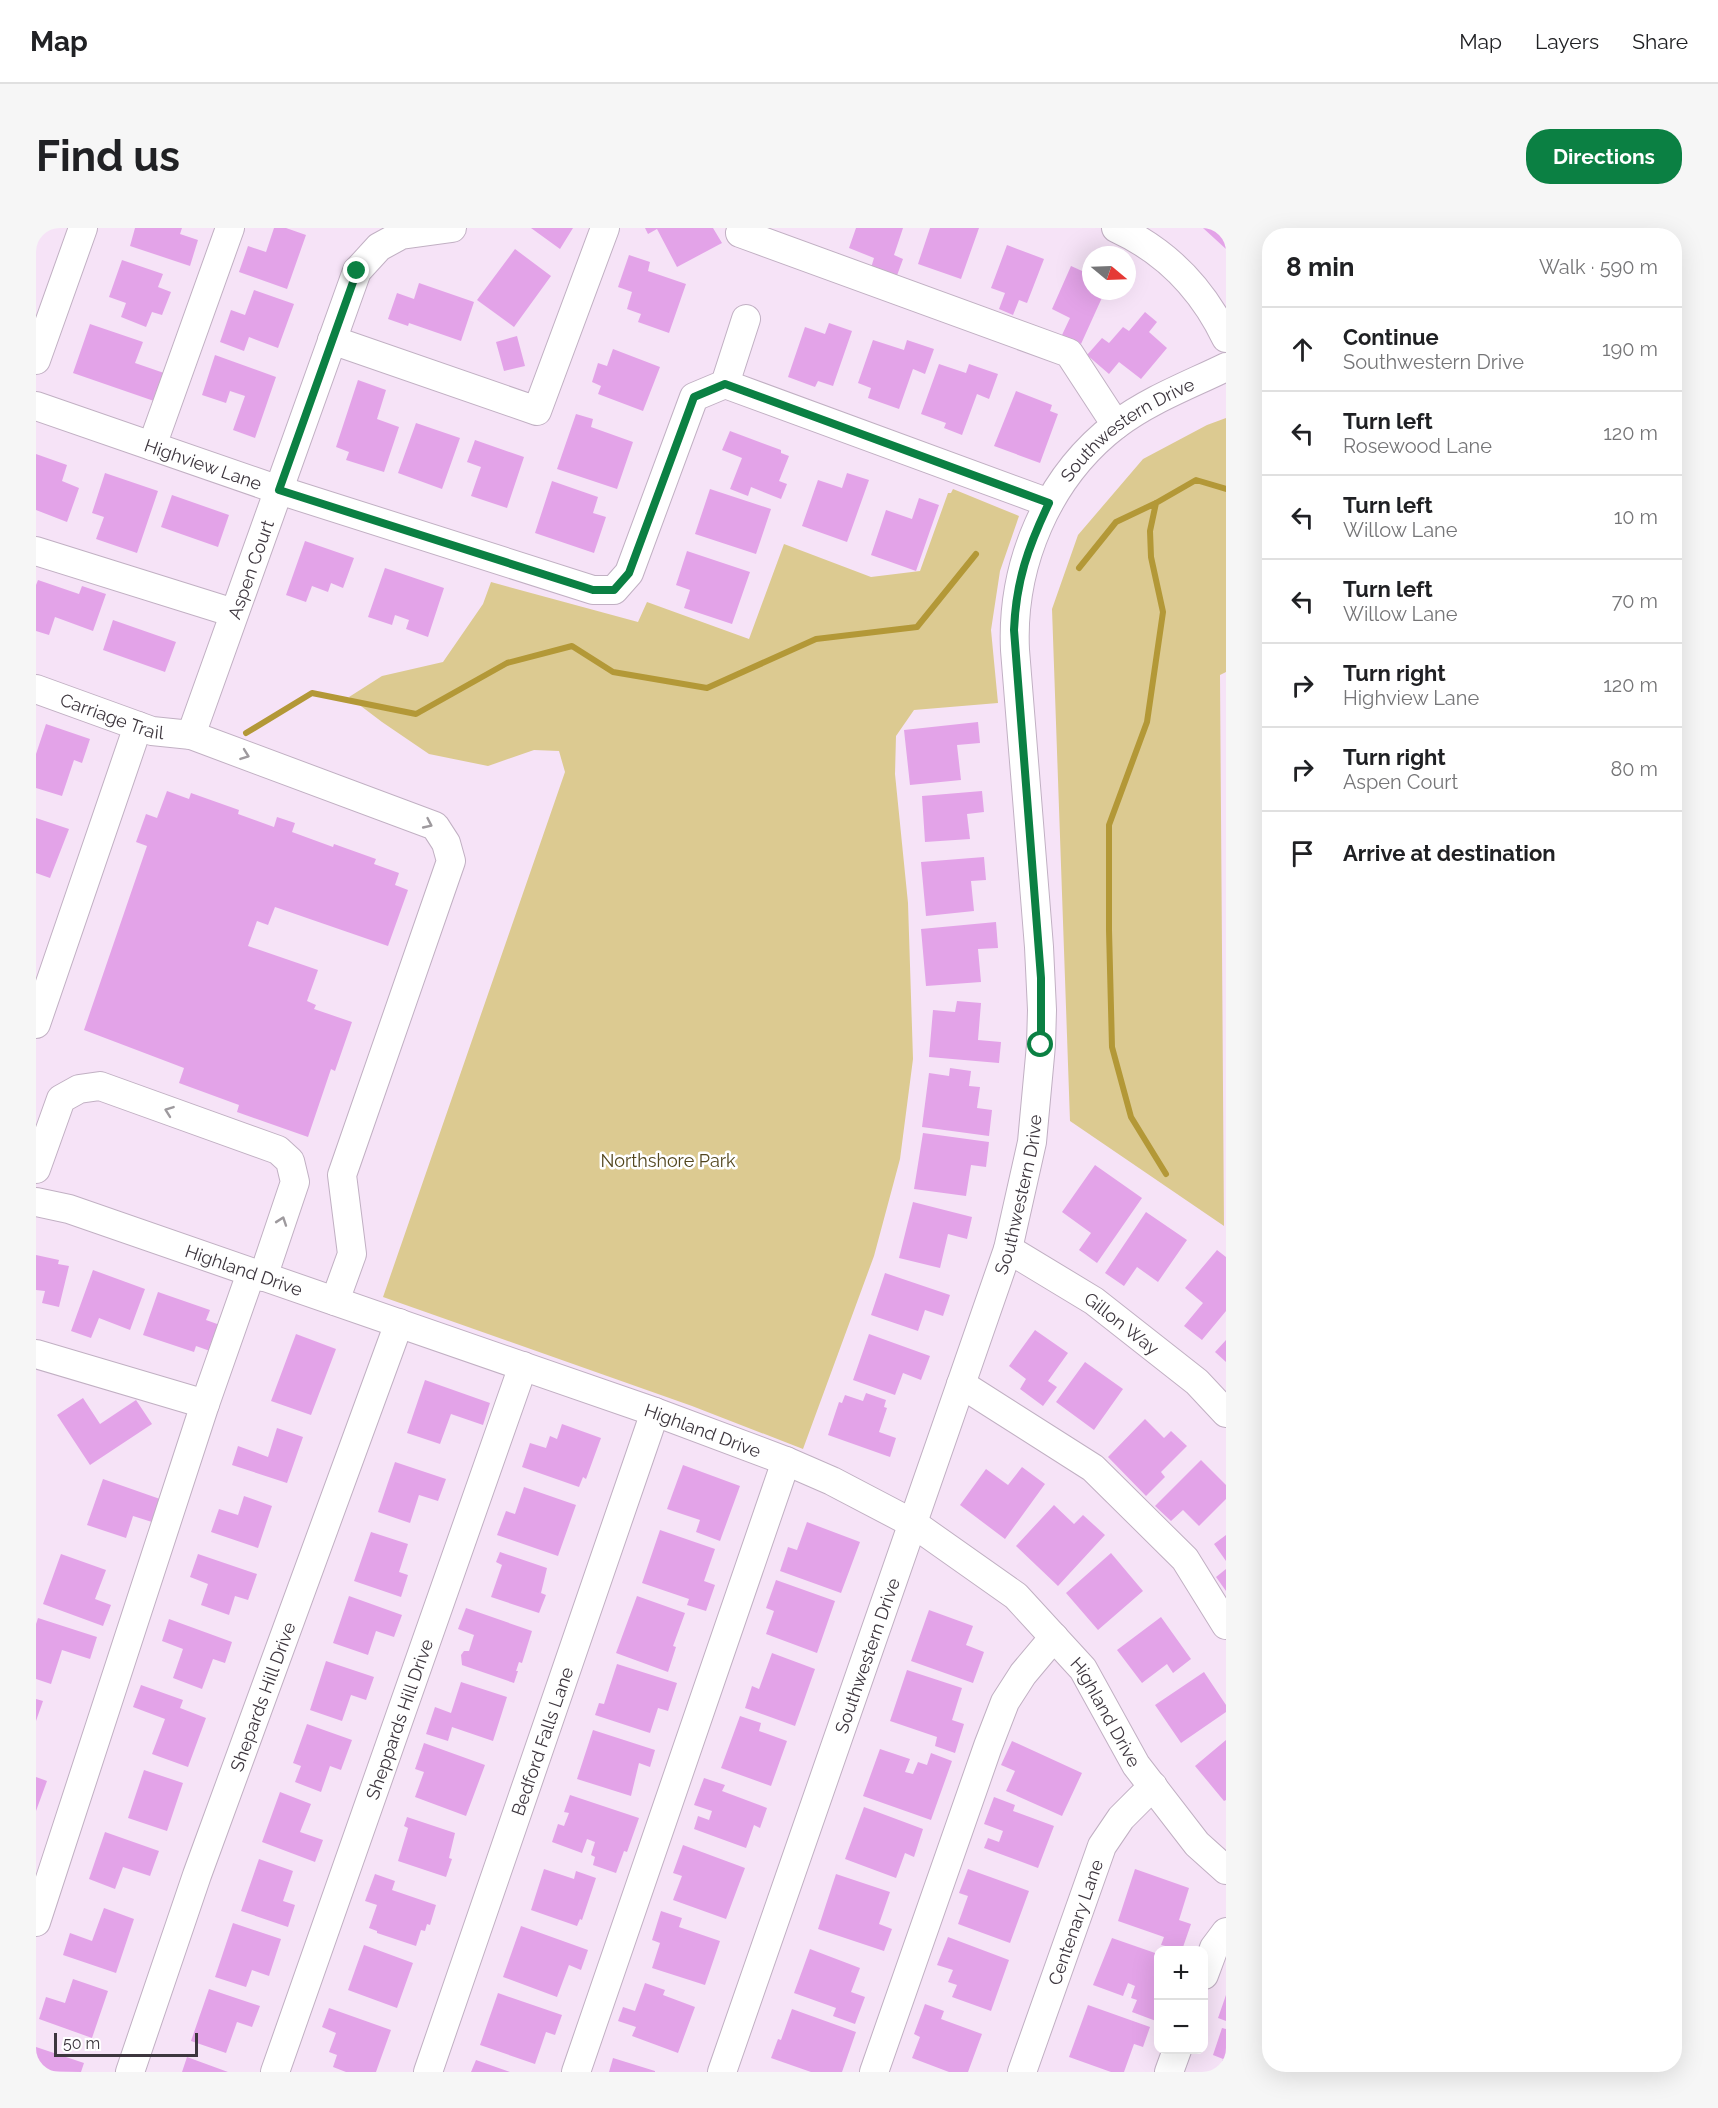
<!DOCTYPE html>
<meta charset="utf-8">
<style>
:root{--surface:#fff;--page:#f6f6f6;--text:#202124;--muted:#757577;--line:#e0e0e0;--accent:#0b8043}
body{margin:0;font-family:Raleway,sans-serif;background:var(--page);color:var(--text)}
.controls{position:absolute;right:18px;bottom:18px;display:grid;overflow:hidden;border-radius:12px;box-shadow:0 6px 24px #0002}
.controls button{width:54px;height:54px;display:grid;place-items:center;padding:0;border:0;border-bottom:2px solid var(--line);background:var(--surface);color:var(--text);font:30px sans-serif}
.compass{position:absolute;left:1046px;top:18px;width:54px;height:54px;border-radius:50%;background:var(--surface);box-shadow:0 6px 24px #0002;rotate:109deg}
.scale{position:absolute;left:18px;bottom:15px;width:144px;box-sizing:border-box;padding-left:6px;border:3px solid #3d363e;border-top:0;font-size:16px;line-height:21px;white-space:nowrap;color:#3d363e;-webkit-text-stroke:4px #fff;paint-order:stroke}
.stop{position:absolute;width:18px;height:18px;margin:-14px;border:4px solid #0b8043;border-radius:50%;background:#fff}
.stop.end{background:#0b8043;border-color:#fff;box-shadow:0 2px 6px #0008}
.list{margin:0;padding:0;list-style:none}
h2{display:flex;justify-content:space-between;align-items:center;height:78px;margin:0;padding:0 24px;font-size:26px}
h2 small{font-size:20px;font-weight:400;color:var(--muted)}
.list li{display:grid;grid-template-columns:39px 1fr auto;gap:18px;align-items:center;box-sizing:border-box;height:84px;padding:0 24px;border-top:2px solid var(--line)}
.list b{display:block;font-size:22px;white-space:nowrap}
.list p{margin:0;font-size:20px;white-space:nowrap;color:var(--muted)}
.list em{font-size:20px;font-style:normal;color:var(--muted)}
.icon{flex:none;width:33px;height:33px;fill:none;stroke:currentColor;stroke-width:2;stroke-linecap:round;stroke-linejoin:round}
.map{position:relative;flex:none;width:1190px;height:1844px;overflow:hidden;border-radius:24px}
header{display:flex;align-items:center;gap:36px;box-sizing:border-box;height:84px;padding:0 30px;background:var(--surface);border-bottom:2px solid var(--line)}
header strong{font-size:28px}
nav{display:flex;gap:33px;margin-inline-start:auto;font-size:21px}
.intro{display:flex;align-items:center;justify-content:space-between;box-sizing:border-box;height:144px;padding:0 36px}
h1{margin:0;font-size:42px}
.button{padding:15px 27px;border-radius:24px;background:var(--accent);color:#fff;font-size:21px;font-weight:700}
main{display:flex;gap:36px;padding:0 36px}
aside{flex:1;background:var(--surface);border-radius:24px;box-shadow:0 6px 24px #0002}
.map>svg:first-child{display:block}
.green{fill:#dcca91}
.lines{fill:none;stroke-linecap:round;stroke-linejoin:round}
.stream{stroke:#b39837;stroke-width:6}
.building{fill:#e3a3e8}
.minor-casing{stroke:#c1b0c3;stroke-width:30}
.minor{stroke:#fff;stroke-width:28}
.oneway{stroke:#9e9a9e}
.route{stroke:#0b8043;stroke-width:8}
.labels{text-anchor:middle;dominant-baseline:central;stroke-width:5;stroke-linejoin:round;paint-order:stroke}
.street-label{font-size:18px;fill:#3d363e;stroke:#fff}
.park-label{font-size:18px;fill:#52461e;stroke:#fff}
</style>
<header>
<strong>Map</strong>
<nav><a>Map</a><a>Layers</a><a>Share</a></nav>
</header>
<div class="intro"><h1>Find us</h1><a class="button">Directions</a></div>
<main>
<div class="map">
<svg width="1190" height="1844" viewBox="0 0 1190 1844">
<rect width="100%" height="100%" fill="#f6e3f7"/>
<path class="green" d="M1190 190V444L1184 447 1188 998 1034 893 1016 381 1042 307 1107 231 1171 197Z
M917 261 983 288 964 343 955 402 962 475 878 482 860 508 859 546 872 675 877 831 864 931 838 1028 767 1221 656 1178 347 1069 529 544 523 523 498 522 452 538 393 526 346 494 313 469 346 448 407 434 447 376 455 354 602 394 611 374 713 411 748 316 835 349 884 343 912 265H915Z"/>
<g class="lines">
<path class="stream" d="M1120 275 1114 303 1115 329 1127 384 1111 494 1073 597V702L1076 819 1095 889 1130 946
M1043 340 1080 294 1120 275 1160 252 1190 261
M210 505 276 465 380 486 471 435 536 418 577 444 671 460 780 411 881 399 940 326"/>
</g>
<path class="building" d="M99 0H146L144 6 162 12 154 38 94 18Z
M238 0H250L270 7 251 61 203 44 212 18 230 24Z
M495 0H537L524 21Z
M609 0H677L686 15 641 39 621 1 612 6Z
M820 0H867L858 27 867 31 859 53 834 43 838 30 813 20Z
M894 0H943L925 51 882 36Z
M1167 0H1190V21Z
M971 17 1008 31 991 75 983 72 977 87 963 81 969 65 955 60Z
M479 21 515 48 478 99 441 72Z
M593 27 614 34 612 43 650 56 633 105 602 94 605 86 591 81 596 64 582 59Z
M86 32 127 46 122 59 135 64 126 87 116 84 110 99 85 89 90 75 73 69Z
M1035 38 1055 47V63H1069L1045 116 1026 107 1034 90 1016 81Z
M383 55 438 74 425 113 373 95 372 98 352 91 361 65 378 71Z
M218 62 258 76 242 120 213 109 208 123 184 114 195 82 209 87Z
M1109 84 1121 94 1113 104 1131 120 1105 151 1083 134 1073 146 1051 127 1066 110 1073 115 1087 99 1093 103Z
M793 95 816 103 797 158 782 153 779 159 752 149 769 99 789 106Z
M54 96 107 114 99 135 128 145 118 173 37 145Z
M481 108 489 138 468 143 460 114Z
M837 112 868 122 871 112 898 121 889 146 877 141 863 181 832 170 835 160 822 155Z
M577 121 624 139 607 183 562 166 565 158 556 154 562 135 571 138Z
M179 127 240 149 219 210 197 202 209 168 194 163 190 175 166 167Z
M903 136 930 145 933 136 962 146 953 171 941 166 926 207 908 200 910 195 885 186Z
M322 152 350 162 341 191 363 199 348 244 310 232 313 224 300 219Z
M980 163 1016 177 1014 183 1022 186 1004 235 958 218Z
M540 186 557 191 555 199 597 214 581 261 521 241Z
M380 195 424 210 406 261 362 245Z
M694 203 745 222V225L753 228 743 253 751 256 745 271 715 259 712 268 694 261 706 230 686 222Z
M439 212 488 229 471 280 435 268 445 239 431 234Z
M0 226 31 237 26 253 43 260 31 294 0 282Z
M69 245 122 263 101 325 60 311 68 289 56 285Z
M811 245 833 252 811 314 766 298 782 252 806 260Z
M516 253 562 269 557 285 570 289 558 325 499 305Z
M674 261 735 281 720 326 659 306Z
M136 267 193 287 182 319 125 299Z
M883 270 903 277 880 343 835 327 850 282 876 291Z
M269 313 318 330 307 360 295 355 292 364 276 358 270 374 250 367Z
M651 323 714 344 696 396 648 380 654 362 640 357Z
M349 340 408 360 392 409 370 401 373 392 359 387 356 397 332 389Z
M2 352 43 366 46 358 70 366 57 403 19 389 13 407 0 403V357Z
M77 392 140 414 129 444 67 422Z
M942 494 944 515 921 517 925 552 874 557 868 502Z
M10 496 54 511 46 535 38 532 26 568 0 560V526Z
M131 563 153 571 155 565 203 582 202 586 238 599 241 589 259 595 256 604 297 619 298 616 340 631 338 636 363 645 359 657 372 662 352 718 239 679 232 697 221 693 212 718 282 742 271 773 280 777 278 781 316 794 299 843 295 841 272 909 201 884 203 877 143 855 148 840 48 802 111 618 100 614 110 586 121 590Z
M946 563 948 584 931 586 934 611 889 614 886 568Z
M0 590 33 601 14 650 0 645Z
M948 629 950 652 935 653 938 683 890 688 885 634Z
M960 694 962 720 942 721 945 754 890 758 885 701Z
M921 773 945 775 942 812 965 814 963 835 893 829 897 782 919 784Z
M914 840 935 843 933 858 944 859 941 880 956 882 953 908 886 899 893 845 913 848Z
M887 905 953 914 950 939 935 937 930 968 878 961Z
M1059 937 1106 970 1061 1035 1043 1022 1055 1005 1026 984Z
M877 974 936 989 931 1011 912 1006 904 1040 863 1030Z
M1110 984 1151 1012 1122 1054 1101 1039 1088 1058 1069 1045Z
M1181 1022 1190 1029V1083L1166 1112 1148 1098 1167 1075 1149 1060Z
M0 1027 23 1032 22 1036 33 1038 23 1079 6 1075 9 1063 0 1062Z
M57 1042 109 1061 94 1102 63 1090 55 1110 35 1103Z
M849 1045 914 1067 907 1088 889 1082 882 1103 835 1087Z
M122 1064 174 1082 170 1092 184 1097 174 1123 160 1118 158 1124 107 1107Z
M999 1102 1032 1125 1012 1153 1021 1159 1007 1178 984 1161 990 1151 973 1138Z
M260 1106 300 1121 275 1187 235 1173Z
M833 1106 894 1128 885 1152 867 1145 859 1167 817 1152Z
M1190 1112V1134L1179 1124Z
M1049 1134 1087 1161 1058 1202 1020 1174Z
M389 1152 454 1175 447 1197 415 1186 404 1216 371 1205Z
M830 1165 850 1172 848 1179 851 1180 843 1204 860 1210 854 1229 792 1207 803 1174 806 1175 809 1167 827 1173Z
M47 1170 64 1196 100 1172 116 1196 54 1237 21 1187Z
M1109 1191 1128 1210 1135 1203 1151 1218 1125 1244 1129 1249 1110 1268 1072 1229Z
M526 1196 565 1210 550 1251 547 1249 543 1259 486 1239 494 1215 510 1220 514 1208 521 1211Z
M241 1200 267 1209 251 1255 196 1237 202 1218 232 1229Z
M1165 1232 1190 1257V1271L1163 1298 1147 1282 1135 1293 1119 1278Z
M359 1234 410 1251 402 1273 383 1267 374 1295 342 1284Z
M647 1237 704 1258 684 1313 660 1304 664 1292 631 1281Z
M986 1239 1009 1256 969 1311 924 1277 950 1241 972 1257Z
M67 1251 124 1271 116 1294 97 1288 90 1310 51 1297Z
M488 1259 540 1277 522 1328 461 1307 470 1283 479 1286Z
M208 1268 236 1278 222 1320 175 1304 183 1281 202 1287Z
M1018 1277 1038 1296 1047 1287 1069 1307 1022 1358 980 1318Z
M771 1294 824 1314 805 1365 744 1343 752 1319 761 1322Z
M624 1302 679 1321 668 1353 679 1357 670 1383 651 1377 653 1371 606 1355Z
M335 1304 372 1316 363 1344 372 1347 365 1369 318 1353Z
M1190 1307V1333L1178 1316Z
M464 1324 511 1340 505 1365 510 1367 503 1385 455 1369 466 1337 460 1334Z
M1075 1325 1107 1363 1062 1402 1030 1365Z
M25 1326 70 1342 59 1371 75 1377 67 1398 7 1376Z
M162 1326 221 1346 212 1372 199 1368 193 1387 165 1377 172 1356 154 1349Z
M1190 1341V1363L1180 1349Z
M740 1352 799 1373 781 1425 730 1406 738 1383 730 1380Z
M313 1368 366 1387 358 1409 340 1403 332 1427 297 1415Z
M601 1368 649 1385 637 1418 640 1419 632 1444 580 1425Z
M430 1380 496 1403 486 1435 483 1434 480 1443H482L478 1455 426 1437 425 1427 428 1423H433L438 1407 422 1401Z
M893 1382 937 1398 930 1417 948 1424 937 1455 875 1433Z
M1125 1389 1155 1431 1137 1445 1131 1436 1106 1455 1081 1422Z
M2 1390 61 1409 54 1431 26 1422 15 1456 0 1451V1396Z
M133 1391 196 1414 189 1435 177 1431 166 1461 137 1450 147 1421 126 1413Z
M736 1425 779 1441 759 1498 709 1480 716 1458 723 1461Z
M290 1433 338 1449 330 1472 315 1467 306 1493 274 1482Z
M581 1436 641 1455 632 1483 622 1480 614 1505 559 1487 563 1475 568 1476Z
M871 1442 926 1460 916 1492 928 1496 919 1525 899 1518 901 1509 854 1493Z
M1168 1444 1190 1477V1484L1145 1515 1119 1477Z
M425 1454 471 1469 457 1513 416 1499 412 1513 390 1506 399 1479 415 1485Z
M105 1457 147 1472 144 1480 170 1490 152 1539 116 1526 129 1491 97 1479Z
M0 1471 7 1473 0 1493Z
M704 1488 725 1495 723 1503 751 1513 735 1558 685 1540Z
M271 1496 316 1512 305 1542 294 1538 285 1564 259 1554 265 1538 257 1535Z
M557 1502 619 1522 614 1539 603 1535 595 1568 541 1551Z
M1190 1512V1572L1188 1573 1159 1538Z
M976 1513 1046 1545 1026 1588 970 1563 979 1543 965 1537Z
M388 1515 449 1537 430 1588 379 1569 388 1544 379 1541Z
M844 1521 874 1531 869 1544 877 1546 882 1534 891 1537 895 1525 916 1533 895 1592 827 1568Z
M108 1542 147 1555 131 1603 92 1590Z
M0 1549 11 1553 0 1583Z
M668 1550 689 1557 686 1563 731 1580 724 1600 718 1597 710 1620 658 1601 662 1588 673 1592 676 1583 658 1577Z
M244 1564 275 1576 264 1604 287 1612 279 1634 226 1614Z
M534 1567 603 1590 591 1624 588 1623 580 1645 557 1637 559 1629 555 1627 559 1614 551 1611 546 1625 516 1614 522 1596 528 1598 533 1585 528 1584Z
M958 1569 979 1577 977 1583 1018 1598 1002 1640 948 1620 952 1610 963 1614 967 1603 948 1596Z
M828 1579 887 1601 878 1629 869 1625 860 1650 809 1631Z
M371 1589 419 1605 413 1630 416 1631 410 1649 362 1633 372 1600 368 1598Z
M69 1604 123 1623 114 1648 87 1639 79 1661 53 1651Z
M647 1617 709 1640 690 1691 637 1672 646 1648 637 1645Z
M223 1631 257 1643 247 1673 259 1677 252 1699 205 1683Z
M508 1641 538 1651 540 1643 560 1650 546 1692 544 1691 541 1698 495 1682Z
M932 1641 993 1663 974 1715 922 1696 932 1668 923 1665Z
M1099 1641 1153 1660 1143 1692 1155 1696 1146 1722 1125 1717 1128 1709 1082 1693Z
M339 1646 359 1653 356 1662 400 1677 394 1697 391 1696 389 1703 385 1702 380 1718 341 1705V1703L333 1700 341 1677 329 1673Z
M800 1646 854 1664 843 1696 856 1701 848 1723 782 1701Z
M68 1680 98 1691 80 1745 27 1727 34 1705 56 1713Z
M625 1683 646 1690 643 1699 684 1713 669 1757 616 1740 624 1715 616 1712Z
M197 1695 245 1711 233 1748 216 1742 210 1759 179 1749Z
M485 1698 552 1722 545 1742 533 1737 521 1769 467 1749Z
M912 1709 973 1732 955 1783 916 1769 921 1757 912 1754 917 1742 901 1737Z
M1076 1710 1122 1726V1786L1120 1793 1096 1784 1101 1772 1095 1770 1099 1758 1092 1755 1087 1768 1057 1757Z
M328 1717 377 1735 361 1780 312 1762Z
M774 1721 824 1740 815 1764 829 1769 819 1796 797 1788 800 1780 758 1765Z
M37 1751 72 1763 56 1810 3 1791 10 1769 29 1775Z
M609 1755 629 1762 627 1767 659 1779 642 1825 596 1808 600 1799 582 1793 587 1779 599 1783Z
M173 1761 224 1778 216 1799 201 1794 190 1825 155 1813Z
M462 1765 526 1787 519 1807 510 1804 499 1836 444 1817Z
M1190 1767V1793L1182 1790Z
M889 1776 908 1783 905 1791 946 1806 932 1844H913L876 1830 884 1809 878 1806Z
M1052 1777 1114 1799 1107 1819 1098 1816 1088 1844H1075L1033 1829Z
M293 1780 355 1802 340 1844H310L297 1839 301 1827 293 1824 300 1805 286 1799Z
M756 1781 820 1804 806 1844H775L735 1830 742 1811 745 1812Z
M1186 1800 1190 1801V1844H1182L1187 1831 1177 1827Z
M0 1819 48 1835 45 1844 0 1843Z
M151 1829 192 1844H146Z
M577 1830 619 1843V1844H573Z
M440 1832 474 1844H435Z"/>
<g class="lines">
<g class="minor-casing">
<g id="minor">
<path d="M706 0 704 5 1033 125 1080 197"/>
<path d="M1080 0C1130 23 1166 60 1190 110"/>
<path d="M296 112 501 183 569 0"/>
<path d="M0 132 47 0"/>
<path d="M689 156 1013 275"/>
<path id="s1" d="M0 178 243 262 557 362H578L593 345 658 169 689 156 710 91"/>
<path d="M116 218 194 0"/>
<path d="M0 323 198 385"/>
<path id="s2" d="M0 461 116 503 155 507 399 598 410 615 415 633 306 947 316 1026 299 1073"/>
<path id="s3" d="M155 507 321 43 343 19 365 7 416 0"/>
<path d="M0 796 102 498"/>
<path d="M0 941 25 871 43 861 64 858 242 922 254 933 259 954 227 1049"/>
<path id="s4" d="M0 974 33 981 619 1184 750 1233 796 1253 878 1296 980 1368 1047 1441 1100 1537 1161 1616 1190 1642"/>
<path id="s5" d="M972 1021 1058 1073 1161 1154 1190 1185"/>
<path d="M0 1126 169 1176 215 1045"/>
<path d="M925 1156 1057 1240 1149 1331 1190 1397"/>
<path d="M0 1694 169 1176"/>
<path d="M1168 1747 1178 1720 1190 1704"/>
<path id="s6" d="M94 1844 161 1647 363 1095"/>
<path id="s7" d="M239 1844 487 1138"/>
<path id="s8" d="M392 1844 619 1184"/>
<path d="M540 1844 750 1233"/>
<path id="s9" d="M686 1844 972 1021 996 914 1005 817 1006 782 1003 719 979 422C975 337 1011 250 1080 197 1113 172 1153 157 1190 139"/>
<path d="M838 1844 952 1518 969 1474 987 1446 1018 1409"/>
<path id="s10" d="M986 1844 1066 1618 1085 1590 1117 1558"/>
<path d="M1133 1844 1141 1822"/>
</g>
</g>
<use href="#minor" class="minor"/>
</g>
<defs><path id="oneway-chevron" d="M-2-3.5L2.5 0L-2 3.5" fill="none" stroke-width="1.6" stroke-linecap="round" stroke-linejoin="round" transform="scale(1.5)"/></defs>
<g class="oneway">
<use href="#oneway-chevron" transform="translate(209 527) rotate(20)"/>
<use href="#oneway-chevron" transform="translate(392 596) rotate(25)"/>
<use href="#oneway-chevron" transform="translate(133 883) rotate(-160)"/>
<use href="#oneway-chevron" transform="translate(246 993) rotate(-71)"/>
</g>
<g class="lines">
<path class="route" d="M321 43 243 262 557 362H578L593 345 658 169 689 156 1013 275C992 319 980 353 978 402L1005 750V817"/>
</g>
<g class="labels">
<g class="street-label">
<text stroke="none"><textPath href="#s9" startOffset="1737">Southwestern Drive</textPath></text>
<text stroke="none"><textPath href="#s1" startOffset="177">Highview Lane</textPath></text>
<text stroke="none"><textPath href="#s3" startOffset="176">Aspen Court</textPath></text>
<text stroke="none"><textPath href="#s2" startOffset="81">Carriage Trail</textPath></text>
<text stroke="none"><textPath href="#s9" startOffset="927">Southwestern Drive</textPath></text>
<text stroke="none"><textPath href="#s4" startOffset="219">Highland Drive</textPath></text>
<text stroke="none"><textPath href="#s5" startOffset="136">Gillon Way</textPath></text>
<text stroke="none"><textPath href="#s4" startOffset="705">Highland Drive</textPath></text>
<text stroke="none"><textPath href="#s9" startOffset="441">Southwestern Drive</textPath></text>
<text stroke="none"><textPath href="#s6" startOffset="398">Shepards Hill Drive</textPath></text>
<text stroke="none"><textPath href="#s4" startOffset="1209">Highland Drive</textPath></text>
<text stroke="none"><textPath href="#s7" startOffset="374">Sheppards Hill Drive</textPath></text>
<text stroke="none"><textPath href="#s8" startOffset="350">Bedford Falls Lane</textPath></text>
<text stroke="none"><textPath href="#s10" startOffset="159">Centenary Lane</textPath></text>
</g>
<g class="park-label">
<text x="632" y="932">Northshore Park</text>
</g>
</g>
</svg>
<div class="controls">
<button>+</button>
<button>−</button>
</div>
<svg class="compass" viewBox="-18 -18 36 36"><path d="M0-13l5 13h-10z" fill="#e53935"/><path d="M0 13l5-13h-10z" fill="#757577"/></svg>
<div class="scale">50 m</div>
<div class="stop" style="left:1005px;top:817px"></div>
<div class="stop end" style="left:321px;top:43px"></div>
</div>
<aside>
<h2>8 min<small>Walk · 590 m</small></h2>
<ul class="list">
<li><svg class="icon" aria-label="ahead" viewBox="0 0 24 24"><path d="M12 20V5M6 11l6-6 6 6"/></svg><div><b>Continue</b><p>Southwestern Drive</p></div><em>190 m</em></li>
<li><svg class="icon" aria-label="left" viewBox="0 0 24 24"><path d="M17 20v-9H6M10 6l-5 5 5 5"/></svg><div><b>Turn left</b><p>Rosewood Lane</p></div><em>120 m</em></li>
<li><svg class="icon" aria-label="left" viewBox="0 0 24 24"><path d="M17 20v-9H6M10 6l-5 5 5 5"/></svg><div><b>Turn left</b><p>Willow Lane</p></div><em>10 m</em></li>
<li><svg class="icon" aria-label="left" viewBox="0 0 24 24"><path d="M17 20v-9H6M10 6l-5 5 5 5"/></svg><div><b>Turn left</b><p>Willow Lane</p></div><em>70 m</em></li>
<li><svg class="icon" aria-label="right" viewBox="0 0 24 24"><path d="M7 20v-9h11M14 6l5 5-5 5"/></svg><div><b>Turn right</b><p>Highview Lane</p></div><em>120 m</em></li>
<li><svg class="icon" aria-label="right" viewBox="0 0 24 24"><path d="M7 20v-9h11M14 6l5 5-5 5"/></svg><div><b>Turn right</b><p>Aspen Court</p></div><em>80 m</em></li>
<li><svg class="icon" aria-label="arrive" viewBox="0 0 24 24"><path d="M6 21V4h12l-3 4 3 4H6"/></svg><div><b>Arrive at destination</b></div></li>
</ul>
</aside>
</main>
